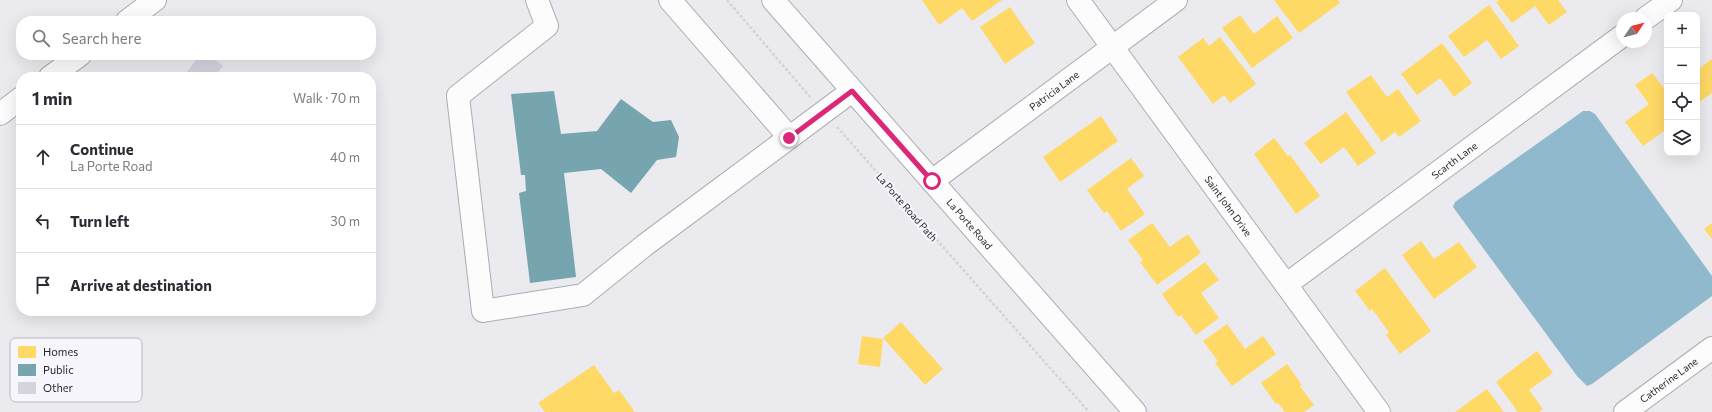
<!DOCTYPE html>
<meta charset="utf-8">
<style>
:root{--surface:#fff;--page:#f7f7f7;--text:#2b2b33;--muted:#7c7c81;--line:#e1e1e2}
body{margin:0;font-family:Commissioner,sans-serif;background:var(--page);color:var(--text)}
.controls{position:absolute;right:12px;top:12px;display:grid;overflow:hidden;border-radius:8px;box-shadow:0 4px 16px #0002}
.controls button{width:36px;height:36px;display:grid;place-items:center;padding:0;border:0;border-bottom:1px solid var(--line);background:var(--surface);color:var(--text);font:20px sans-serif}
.compass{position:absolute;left:1616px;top:12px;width:36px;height:36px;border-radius:50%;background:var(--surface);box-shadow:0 4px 16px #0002;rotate:55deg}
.stop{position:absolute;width:12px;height:12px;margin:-9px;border:3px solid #db2777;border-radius:50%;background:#fff}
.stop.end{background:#db2777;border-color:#fff;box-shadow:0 1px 4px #0008}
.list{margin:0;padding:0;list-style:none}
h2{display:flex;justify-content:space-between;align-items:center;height:52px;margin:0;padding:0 16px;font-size:17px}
h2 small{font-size:13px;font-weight:400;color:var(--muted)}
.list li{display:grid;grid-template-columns:26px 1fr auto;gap:12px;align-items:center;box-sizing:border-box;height:64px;padding:0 16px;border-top:1px solid var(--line)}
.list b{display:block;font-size:15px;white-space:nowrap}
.list p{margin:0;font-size:13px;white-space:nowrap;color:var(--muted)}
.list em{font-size:13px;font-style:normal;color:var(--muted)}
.icon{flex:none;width:22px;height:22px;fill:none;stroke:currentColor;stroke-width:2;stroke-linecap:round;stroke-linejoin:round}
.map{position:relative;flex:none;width:1712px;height:412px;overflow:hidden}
.search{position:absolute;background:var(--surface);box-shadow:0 4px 16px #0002;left:16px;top:16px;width:360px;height:44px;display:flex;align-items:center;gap:10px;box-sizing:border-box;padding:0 14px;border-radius:16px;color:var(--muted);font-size:15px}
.panel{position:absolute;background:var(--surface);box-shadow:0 4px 16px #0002;left:16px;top:72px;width:360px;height:244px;border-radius:16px}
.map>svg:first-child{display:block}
.water{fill:#91b9cd}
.homes{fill:#ffd966}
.public{fill:#76a5af}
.building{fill:#d6d3df}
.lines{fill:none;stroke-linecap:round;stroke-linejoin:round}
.minor-casing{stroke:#adadb0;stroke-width:24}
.path{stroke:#d4d4d4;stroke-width:2.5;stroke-dasharray:3 2;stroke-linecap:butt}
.minor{stroke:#fcfcfc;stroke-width:22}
.route{stroke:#db2777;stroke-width:5}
.labels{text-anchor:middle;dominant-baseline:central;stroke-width:4;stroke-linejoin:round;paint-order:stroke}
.street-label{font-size:10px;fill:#272729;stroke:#f7f6fd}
.key{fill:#f7f6fd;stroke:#b9b8bd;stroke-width:1}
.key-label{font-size:11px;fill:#272729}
</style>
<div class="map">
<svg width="1712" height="412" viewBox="0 0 1712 412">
<rect width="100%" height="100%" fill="#ebeaee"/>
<path class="water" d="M1583 111H1590L1595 114 1712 276V296L1592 384 1587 386 1577 376 1453 207 1455 202Z"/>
<path class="homes" d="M922 0H1002L972 21 962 8 939 25Z
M1274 0H1338L1340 3 1299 33Z
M1499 0H1558L1567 12 1549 25 1535 6 1512 23 1496 2Z
M1489 5 1519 46 1501 59 1487 40 1464 57 1448 36Z
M1010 7 1035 43 1005 64 980 27Z
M1240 15 1254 34 1277 16 1293 38 1252 68 1222 28Z
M1220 37 1256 84 1230 103 1224 95 1213 104 1178 57 1203 38 1209 46Z
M1442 43 1472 83 1454 97 1440 78 1417 95 1401 74Z
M1712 59V93L1697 104V70Z
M1652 73 1667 92V129L1643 146 1625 122 1649 104 1635 85Z
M1371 75 1387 97 1398 89 1421 121 1399 137 1395 132 1382 142 1346 92Z
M1346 112 1376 153 1358 166 1344 147 1321 164 1304 143Z
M1101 116 1118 141 1060 182 1043 157Z
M1274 138 1288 156 1290 155 1320 196 1296 214 1254 154Z
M1131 158 1144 176 1127 189 1145 214 1121 231 1107 211 1104 213 1087 190Z
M1152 223 1170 247 1188 234 1201 253 1157 285 1140 262 1143 260 1128 240Z
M1712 223V239L1704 229Z
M1421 241 1434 259 1459 242 1477 267 1434 299 1402 255Z
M1205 262 1219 280 1201 293 1219 318 1196 335 1181 315 1178 317 1162 294Z
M1385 268 1431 331 1400 354 1386 335 1389 332 1372 309 1370 311 1355 291Z
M901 322 943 369 925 385 883 338Z
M1227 324 1245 349 1263 336 1276 354 1232 386 1215 363 1218 361 1203 341Z
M862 336 883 339 880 367 858 364Z
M1537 351 1553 373 1529 390 1543 409 1539 412H1518L1496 382Z
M1287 364 1302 385 1300 386 1314 405 1304 412H1285L1278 403 1276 404 1261 383Z
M594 365 614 393 619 390 635 412H545L538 403Z
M1487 389 1504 412H1455Z"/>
<path class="public" d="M554 91 561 134 597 131 621 99 653 122 671 120 679 137 676 157 657 160 631 193 601 169 564 173 576 277 530 283 519 193 526 191 525 175H521L511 94Z"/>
<path class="building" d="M200 55H209L223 66 217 74 221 77H183Z"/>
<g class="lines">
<g class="minor-casing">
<g id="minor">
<path d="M537 0 547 26 458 96 483 311 583 295 645 245 852 91"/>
<path d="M670 0 789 137"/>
<path id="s1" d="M773 0 1135 412"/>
<path id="s2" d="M1078 0 1379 412"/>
<path d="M1646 18 1671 0"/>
<path d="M127 21 155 0"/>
<path d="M50 77 80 55"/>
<path d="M0 114 21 98"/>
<path id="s3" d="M932 181 1176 0"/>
<path id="s4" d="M1287 284 1622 36"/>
<path id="s5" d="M1625 412 1712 348"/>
</g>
</g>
<path class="path" d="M727 0 810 97
M837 127 1089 412"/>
<use href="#minor" class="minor"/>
</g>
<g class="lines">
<path class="route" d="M789 138 852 91 932 181"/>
</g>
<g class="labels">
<g class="street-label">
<text stroke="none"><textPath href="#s3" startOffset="152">Patricia Lane</textPath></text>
<text stroke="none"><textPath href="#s4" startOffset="208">Scarth Lane</textPath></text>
<text stroke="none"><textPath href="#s2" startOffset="255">Saint John Drive</textPath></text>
<text transform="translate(907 207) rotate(49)">La Porte Road Path</text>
<text stroke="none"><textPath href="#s1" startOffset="298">La Porte Road</textPath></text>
<text stroke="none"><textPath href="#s5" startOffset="54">Catherine Lane</textPath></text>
</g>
</g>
<rect x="10" y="338" width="132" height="64" rx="6" class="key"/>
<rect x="18" y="346" width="18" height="12" fill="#ffd966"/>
<rect x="18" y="364" width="18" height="12" fill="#76a5af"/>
<rect x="18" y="382" width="18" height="12" fill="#d6d3df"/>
<g class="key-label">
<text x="43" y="356">Homes</text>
<text x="43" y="374">Public</text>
<text x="43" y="392">Other</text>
</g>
</svg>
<div class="controls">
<button>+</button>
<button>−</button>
<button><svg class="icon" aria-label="locate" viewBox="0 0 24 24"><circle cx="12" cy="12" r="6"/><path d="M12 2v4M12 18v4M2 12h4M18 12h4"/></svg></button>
<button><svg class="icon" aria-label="layers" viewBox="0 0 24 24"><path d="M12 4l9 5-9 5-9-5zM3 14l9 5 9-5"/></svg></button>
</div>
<svg class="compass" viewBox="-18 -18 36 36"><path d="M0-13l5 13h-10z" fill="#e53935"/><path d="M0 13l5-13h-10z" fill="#7c7c81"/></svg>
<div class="stop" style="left:932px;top:181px"></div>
<div class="stop end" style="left:789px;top:138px"></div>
<div class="search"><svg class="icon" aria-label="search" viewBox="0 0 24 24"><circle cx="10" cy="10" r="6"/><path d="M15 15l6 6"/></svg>Search here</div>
<section class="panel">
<h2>1 min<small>Walk · 70 m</small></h2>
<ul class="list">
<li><svg class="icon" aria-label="ahead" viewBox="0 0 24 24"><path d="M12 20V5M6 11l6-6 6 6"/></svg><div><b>Continue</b><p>La Porte Road</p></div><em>40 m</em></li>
<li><svg class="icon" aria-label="left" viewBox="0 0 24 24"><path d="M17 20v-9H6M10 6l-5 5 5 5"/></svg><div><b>Turn left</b></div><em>30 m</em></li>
<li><svg class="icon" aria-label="arrive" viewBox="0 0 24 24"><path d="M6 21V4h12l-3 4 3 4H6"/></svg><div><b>Arrive at destination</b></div></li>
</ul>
</section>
</div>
